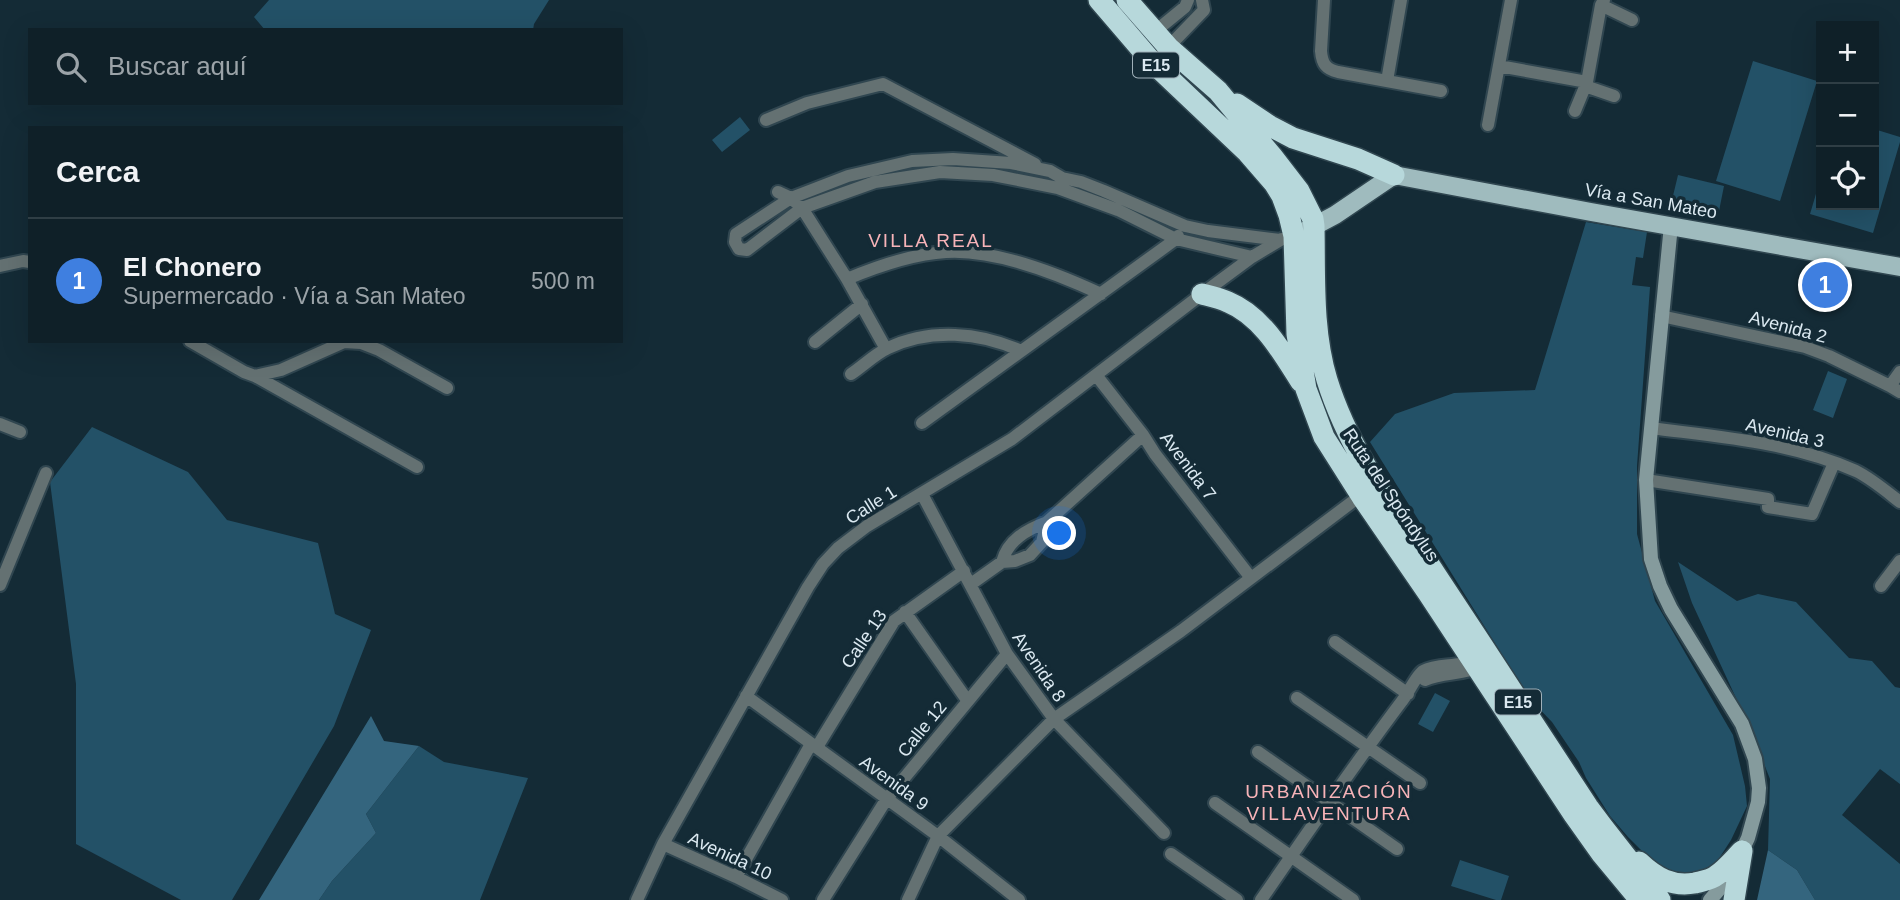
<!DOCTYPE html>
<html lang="es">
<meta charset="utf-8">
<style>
:root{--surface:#0f2028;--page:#1d2d34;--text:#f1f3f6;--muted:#9ba3a8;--line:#2f3e45;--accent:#f49aa3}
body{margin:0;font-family:Arial,sans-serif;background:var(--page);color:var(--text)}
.controls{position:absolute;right:21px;top:21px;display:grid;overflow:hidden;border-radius:0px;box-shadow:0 7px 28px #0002}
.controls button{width:63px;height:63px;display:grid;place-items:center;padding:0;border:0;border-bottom:2px solid var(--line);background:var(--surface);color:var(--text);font:35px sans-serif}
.you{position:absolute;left:1060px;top:534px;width:24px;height:24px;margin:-18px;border:5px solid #fff;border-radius:50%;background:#1a73e8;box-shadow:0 0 0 10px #1a73e833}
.badge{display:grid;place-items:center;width:46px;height:46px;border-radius:50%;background:var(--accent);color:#fff;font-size:23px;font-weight:700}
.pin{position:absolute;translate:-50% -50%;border:4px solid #fff;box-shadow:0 2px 7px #0006}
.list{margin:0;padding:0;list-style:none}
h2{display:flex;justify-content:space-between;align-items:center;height:91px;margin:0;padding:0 28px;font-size:30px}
h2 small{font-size:23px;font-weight:400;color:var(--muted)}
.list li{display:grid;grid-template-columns:46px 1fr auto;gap:21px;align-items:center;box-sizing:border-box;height:126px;padding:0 28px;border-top:2px solid var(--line)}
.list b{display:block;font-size:26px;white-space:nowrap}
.list p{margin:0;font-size:23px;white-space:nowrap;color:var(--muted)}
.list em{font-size:23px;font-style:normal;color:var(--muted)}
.icon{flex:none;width:38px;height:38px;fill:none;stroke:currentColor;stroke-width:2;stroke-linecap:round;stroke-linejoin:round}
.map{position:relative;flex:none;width:1900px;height:900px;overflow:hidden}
.search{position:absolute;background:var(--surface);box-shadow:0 7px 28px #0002;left:28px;top:28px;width:595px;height:77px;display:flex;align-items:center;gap:18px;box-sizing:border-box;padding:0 24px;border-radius:0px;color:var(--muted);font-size:26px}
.panel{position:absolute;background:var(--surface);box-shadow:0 7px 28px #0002;left:28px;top:126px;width:595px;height:217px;border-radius:0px}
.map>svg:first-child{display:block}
.green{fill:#235167}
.forest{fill:#34657e}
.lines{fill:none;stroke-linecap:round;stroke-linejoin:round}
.street-casing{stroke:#304650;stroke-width:16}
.secondary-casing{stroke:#304650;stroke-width:18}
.primary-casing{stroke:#304650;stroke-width:21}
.highway-casing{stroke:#304650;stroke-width:24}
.street{stroke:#647172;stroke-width:12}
.secondary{stroke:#859b9d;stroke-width:14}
.primary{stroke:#9fbbbe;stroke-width:18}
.highway{stroke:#b7d8db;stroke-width:21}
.labels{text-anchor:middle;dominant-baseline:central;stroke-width:7;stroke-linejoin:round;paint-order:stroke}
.shield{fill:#142b36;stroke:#9fb0b9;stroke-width:2}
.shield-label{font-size:16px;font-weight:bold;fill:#dbe9f1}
.street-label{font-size:18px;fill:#dbe9f1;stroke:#142b36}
.neighbourhood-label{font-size:19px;letter-spacing:2px;fill:#f7b3b8;stroke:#142b36}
</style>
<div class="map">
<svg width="1900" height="900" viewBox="0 0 1900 900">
<rect width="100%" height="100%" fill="#142b36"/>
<path class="green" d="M269 0H549L534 24 533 30H265L254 17Z
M1753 61 1817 81 1780 201 1716 181Z
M740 117 750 130 722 152 712 140Z
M1874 129 1900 137V142L1873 233 1810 214 1821 177V205H1874Z
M1678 175 1724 186 1719 211 1672 200Z
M1586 222 1647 232 1643 258 1636 257 1632 285 1650 287 1637 466V534L1655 601 1733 735 1745 786 1747 806 1731 840 1718 860 1710 867 1698 872 1683 876 1659 868 1628 837 1610 816 1586 778 1579 762 1552 722 1529 698 1370 442 1395 414 1454 393 1535 390Z
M1828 371 1847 379 1833 418 1813 410Z
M92 427 188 472 227 520 318 543 335 614 371 630 334 726 232 900H181L76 844V684L50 482Z
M1678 562 1737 601 1758 594 1796 602 1849 658 1872 661 1895 687 1900 688V784L1880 769 1842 815 1900 864V900H1815L1797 870 1768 850 1770 779 1749 726 1692 603Z
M1435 693 1450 701 1433 732 1418 724Z
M419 746 444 762 528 778 480 900H319L332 881 376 833 366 814Z
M1460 860 1509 876 1501 900H1496L1451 886Z"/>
<path class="forest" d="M371 716 384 741 419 746 366 814 376 833 332 881 319 900H259Z
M1768 850 1797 870 1815 900H1757Z"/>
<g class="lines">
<g class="street-casing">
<path id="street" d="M1324 0 1321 51C1322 64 1326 69 1338 72L1441 91
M1601 5 1632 20
M1152 34 1185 7 1188 0
M1153 63 1204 10 1202 0
M1499 66 1587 82 1601 5 1604 0
M1387 81 1401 0
M1585 86 1614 96
M1575 111 1587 82
M766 120 807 103 883 84 1035 164
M1488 125 1511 0
M778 192 791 198 802 208 847 279 886 349
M1252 257 1176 239 1118 210 1058 188 993 175 940 172 875 182 802 208 747 250 739 249 735 242 736 234 791 198 848 176 912 161 953 159 1011 163 1050 171 1062 178 1081 182 1104 191 1185 226 1208 231 1280 240
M0 266 23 261 30 262
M847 279C878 266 912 254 946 252 994 249 1058 274 1101 294
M1661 316 1805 347 1829 356 1890 386 1900 392
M190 341 244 372 255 376 281 370 344 342 361 343 379 350 447 388
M815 342 862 304
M851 374C863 366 875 354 888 348 930 328 980 332 1021 351
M1096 375 1143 435 1155 454 1251 578
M255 376 417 467
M1890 386 1900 372
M922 423 1176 239 1178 236
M0 424 20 432
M1651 428C1720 437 1792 442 1856 471 1872 479 1886 491 1900 502
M1646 480 1768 499V507L1812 514 1834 463
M922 494 1007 654 1054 719 1164 833
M1002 562C1008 540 1026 530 1047 522
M971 584 1002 562 1015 561 1030 555 1042 542 1047 522 1143 435
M0 585 46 473
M1881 586 1900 561
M905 612 967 700
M1335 642 1408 694
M1425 680C1443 672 1464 675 1482 666
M746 696 938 836 1019 900
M1297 698 1420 783
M817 747 894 621 964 571
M1258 752 1397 849
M1215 803 1353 900
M663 844 736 877 782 900
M1171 854 1237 900
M736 877 811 744
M637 900 663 844 808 587 823 564 838 548 867 526 1012 439 1202 294 1252 257 1282 239
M823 900 886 800 1007 654
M908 900 938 836 1054 719 1181 631 1352 502 1362 497
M1261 900C1307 833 1353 766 1402 701 1408 694 1417 674 1423 671 1434 665 1448 666 1460 664 1465 663 1470 660 1475 658"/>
</g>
<g class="secondary-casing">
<path id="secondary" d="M1671 225 1646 480 1651 559 1660 586 1671 609 1742 724 1755 759 1759 788 1758 802 1748 838 1729 878 1710 900"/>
</g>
<g class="primary-casing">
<path id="primary" d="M1305 231 1335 215 1394 175 1591 212 1900 267"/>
</g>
<g class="highway-casing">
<path id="highway" d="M1099 0 1153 63 1248 153 1274 183 1282 196 1289 215 1294 236 1297 334 1306 389 1324 437 1362 497 1428 593 1574 815 1601 853 1640 900
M1127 0 1169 48 1218 91 1272 156 1299 191 1313 219 1314 226C1315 277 1312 331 1327 380 1349 451 1395 513 1436 575 1487 652 1537 729 1588 807L1603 827 1660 900
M1237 104 1270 126 1293 138 1358 159 1394 175
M1202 294C1210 296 1220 298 1228 302 1262 316 1282 352 1301 382
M1639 862C1656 878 1672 887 1695 883 1703 881 1711 880 1717 875 1726 869 1734 859 1742 851
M1734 900 1742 851"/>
</g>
<use href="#street" class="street"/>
<use href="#secondary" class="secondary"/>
<use href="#primary" class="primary"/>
<use href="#highway" class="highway"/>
</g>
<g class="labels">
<g class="shield">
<rect x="1133" y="52.5" width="46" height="25" rx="5"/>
<rect x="1495" y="689.5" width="46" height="25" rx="5"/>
</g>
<g class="shield-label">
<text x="1156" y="65">E15</text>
<text x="1518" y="702">E15</text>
</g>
<g class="street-label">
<text transform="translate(1651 201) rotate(10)">Vía a San Mateo</text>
<text transform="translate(1788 327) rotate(15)">Avenida 2</text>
<text transform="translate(1785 433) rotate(13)">Avenida 3</text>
<text transform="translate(1188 466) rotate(53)">Avenida 7</text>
<text transform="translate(1391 495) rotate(56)">Ruta del Spóndylus</text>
<text transform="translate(871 505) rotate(-32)">Calle 1</text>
<text transform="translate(864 639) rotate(-56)">Calle 13</text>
<text transform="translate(1039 667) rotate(56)">Avenida 8</text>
<text transform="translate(922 729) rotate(-51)">Calle 12</text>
<text transform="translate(894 783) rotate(36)">Avenida 9</text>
<text transform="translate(730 856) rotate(25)">Avenida 10</text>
</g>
<g class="neighbourhood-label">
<text x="931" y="240">VILLA REAL</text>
<text x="1329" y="791">URBANIZACIÓN<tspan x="1329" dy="22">VILLAVENTURA</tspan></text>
</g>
</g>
</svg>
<div class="controls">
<button>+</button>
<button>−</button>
<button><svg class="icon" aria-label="locate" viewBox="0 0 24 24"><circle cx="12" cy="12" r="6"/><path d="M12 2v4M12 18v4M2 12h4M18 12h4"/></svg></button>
</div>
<div class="you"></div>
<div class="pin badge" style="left:1825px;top:285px;background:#3f7fe0">1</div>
<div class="search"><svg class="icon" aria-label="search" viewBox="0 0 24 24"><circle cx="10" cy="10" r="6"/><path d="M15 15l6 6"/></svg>Buscar aquí</div>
<section class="panel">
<h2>Cerca<small></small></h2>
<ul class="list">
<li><span class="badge" style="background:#3f7fe0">1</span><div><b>El Chonero</b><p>Supermercado · Vía a San Mateo</p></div><em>500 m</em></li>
</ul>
</section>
</div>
